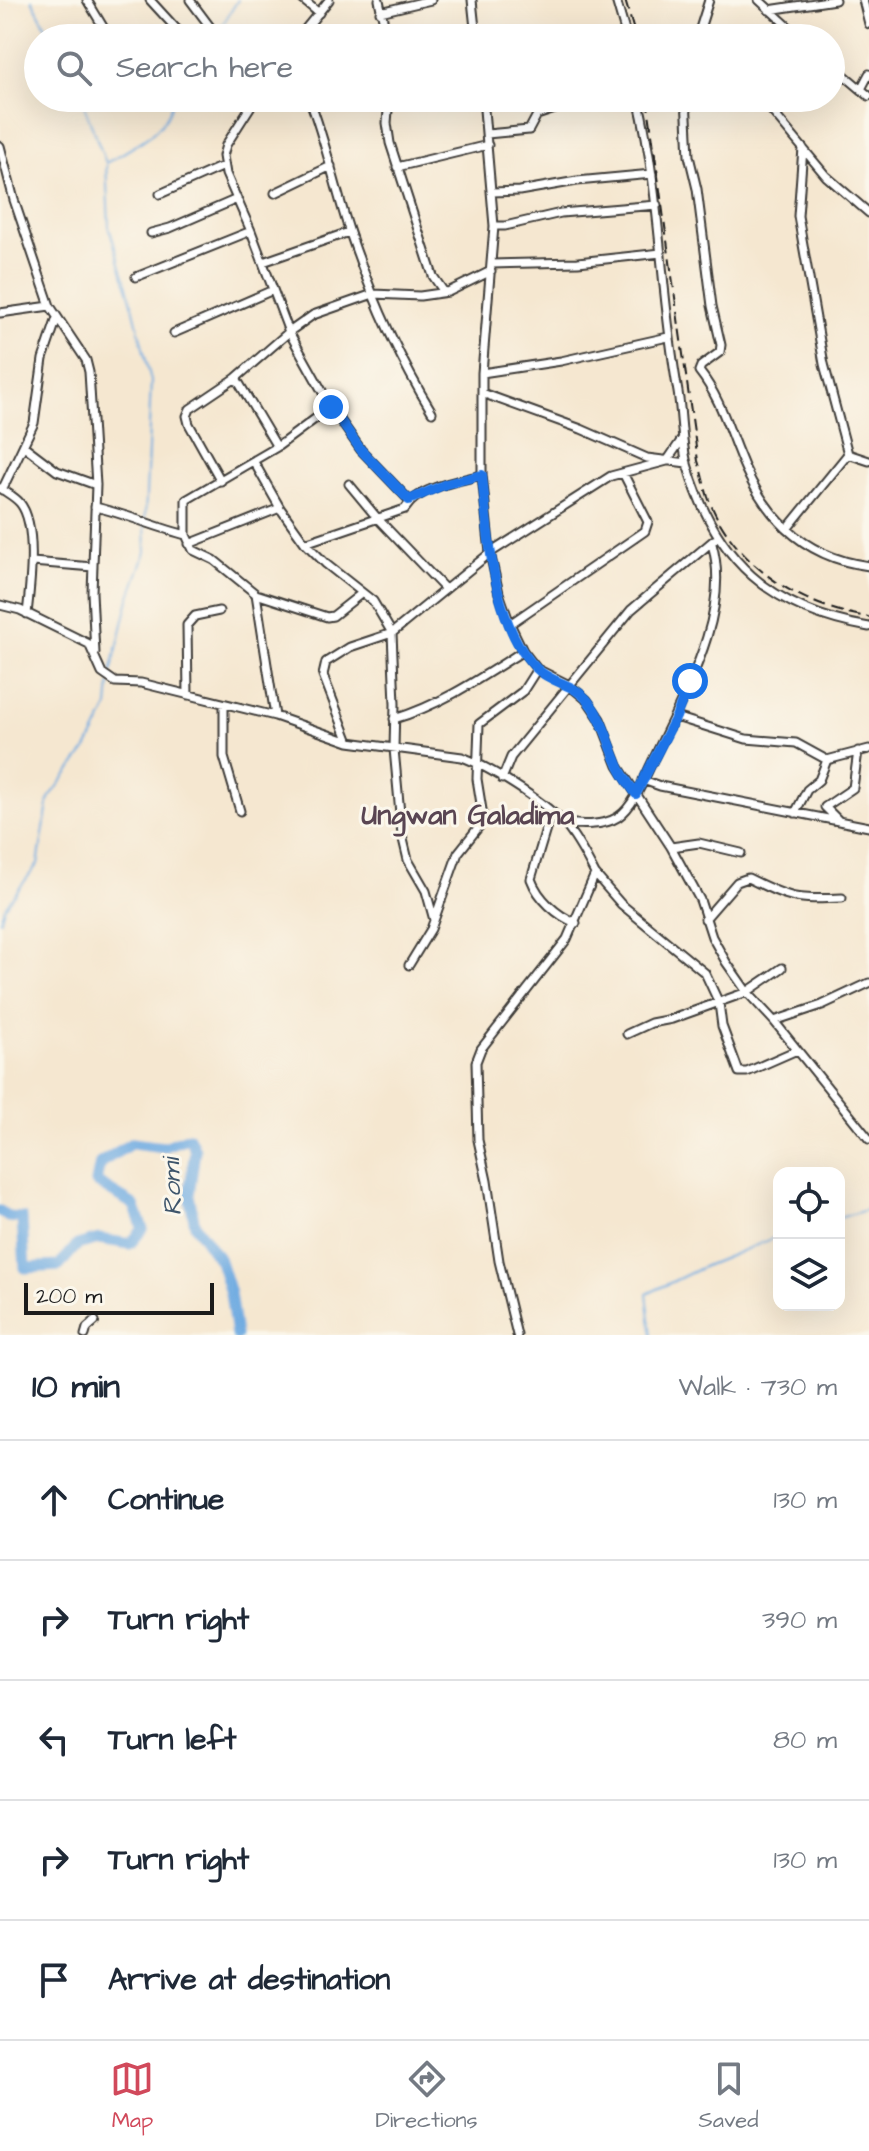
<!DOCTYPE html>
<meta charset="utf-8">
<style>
:root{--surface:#fff;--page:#f6f6f7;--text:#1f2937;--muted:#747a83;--line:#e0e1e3;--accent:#d1495b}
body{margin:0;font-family:"Architects Daughter",sans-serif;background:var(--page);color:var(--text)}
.controls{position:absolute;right:24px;bottom:24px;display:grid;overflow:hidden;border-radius:16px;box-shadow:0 8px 32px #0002}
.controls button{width:72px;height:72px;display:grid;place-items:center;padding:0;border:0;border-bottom:2px solid var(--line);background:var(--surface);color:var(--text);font:40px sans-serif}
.scale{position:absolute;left:24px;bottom:20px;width:190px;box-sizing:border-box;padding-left:8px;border:4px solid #1c1c1c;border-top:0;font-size:22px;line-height:28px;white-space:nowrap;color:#1c1c1c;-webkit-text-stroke:6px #fbf7ec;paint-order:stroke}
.stop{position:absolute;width:24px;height:24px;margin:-18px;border:6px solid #1a73e8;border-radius:50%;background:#fff}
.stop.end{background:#1a73e8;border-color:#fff;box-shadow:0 2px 8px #0008}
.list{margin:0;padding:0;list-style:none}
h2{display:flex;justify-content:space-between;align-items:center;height:104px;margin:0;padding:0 32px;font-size:34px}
h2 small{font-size:26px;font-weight:400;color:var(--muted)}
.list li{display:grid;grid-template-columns:52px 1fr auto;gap:24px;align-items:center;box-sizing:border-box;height:120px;padding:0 32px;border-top:2px solid var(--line)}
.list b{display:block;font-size:30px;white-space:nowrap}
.list em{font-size:26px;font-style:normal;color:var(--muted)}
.icon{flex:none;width:44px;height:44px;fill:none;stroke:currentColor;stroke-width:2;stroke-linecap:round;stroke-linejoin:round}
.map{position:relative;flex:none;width:869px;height:1335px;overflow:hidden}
.search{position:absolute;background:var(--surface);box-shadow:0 8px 32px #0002;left:24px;right:24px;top:24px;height:88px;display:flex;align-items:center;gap:20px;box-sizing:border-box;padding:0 28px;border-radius:44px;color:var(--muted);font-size:30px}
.sheet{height:704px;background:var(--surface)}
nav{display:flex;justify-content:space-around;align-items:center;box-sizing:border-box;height:112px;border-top:2px solid var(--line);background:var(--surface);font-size:22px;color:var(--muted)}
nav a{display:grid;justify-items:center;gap:4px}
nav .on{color:var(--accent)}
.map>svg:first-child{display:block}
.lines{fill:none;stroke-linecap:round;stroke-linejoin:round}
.stream{stroke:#70abe1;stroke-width:2}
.river{stroke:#70abe1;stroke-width:11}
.street-casing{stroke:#3d3a37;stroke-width:11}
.street{stroke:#fff;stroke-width:7}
.rail{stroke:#1c1c1c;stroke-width:2;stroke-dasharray:12 6;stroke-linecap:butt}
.route{stroke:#1a73e8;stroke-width:10}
.labels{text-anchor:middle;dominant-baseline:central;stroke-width:6;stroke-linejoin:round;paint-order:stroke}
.water-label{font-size:26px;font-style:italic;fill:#3e556b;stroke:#fbf7ec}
.quarter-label{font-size:28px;font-weight:bold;fill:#594552;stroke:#fbf7ec}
</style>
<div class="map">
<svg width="869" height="1335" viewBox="0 0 869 1335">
<rect width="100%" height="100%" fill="#fbf7ec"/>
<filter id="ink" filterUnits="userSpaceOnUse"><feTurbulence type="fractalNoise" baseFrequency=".0125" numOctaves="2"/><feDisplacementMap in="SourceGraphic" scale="16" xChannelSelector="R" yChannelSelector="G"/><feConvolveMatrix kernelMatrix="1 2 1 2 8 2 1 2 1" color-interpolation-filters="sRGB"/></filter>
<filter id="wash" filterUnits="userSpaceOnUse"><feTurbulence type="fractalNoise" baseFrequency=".006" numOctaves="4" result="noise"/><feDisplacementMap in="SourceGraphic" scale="32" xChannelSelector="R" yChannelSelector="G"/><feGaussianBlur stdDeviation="1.8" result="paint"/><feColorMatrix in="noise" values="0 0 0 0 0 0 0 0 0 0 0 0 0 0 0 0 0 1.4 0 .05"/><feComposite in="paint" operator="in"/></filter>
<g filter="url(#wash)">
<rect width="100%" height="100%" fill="#f5e7d0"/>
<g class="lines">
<path class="stream" d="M32 0 52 38
M214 38 238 0
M81 98 106 163 109 227 134 310 151 381 145 518
M106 163C129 149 172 129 172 98
M110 677 129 599 146 552 145 525
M0 921 4 908 38 864 49 798 87 749 108 707 110 683
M839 1218 869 1209
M652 1335 647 1294 707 1265 779 1236"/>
<path class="river" d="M0 1211 8 1217 22 1218 25 1268 59 1266 77 1245 99 1239 130 1244 143 1229 134 1205 96 1182 100 1163 132 1143 164 1147 189 1137 195 1150 189 1195 195 1225 220 1261 230 1293 236 1335"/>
</g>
</g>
<g filter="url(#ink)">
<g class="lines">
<g class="street-casing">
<path id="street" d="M87 0 105 30
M150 0 182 35
M190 0 211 28
M303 0 319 13
M379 0 387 38
M472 0 476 38
M616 0 627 38
M759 0 801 38
M863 0 869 24
M769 10 835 0
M380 12 431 0
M298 38 329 0
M697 38 709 0
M831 64 869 96
M861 89 869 74
M256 98 226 145 223 156 226 174 251 231 289 332 331 407 361 450 409 500
M309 98C326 142 335 188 350 233 371 295 398 357 432 412
M389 98 387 123 390 143 433 276 444 292
M483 98 494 226 482 373V475L490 553 499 593 510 624 523 651 537 669 569 685 587 700 600 719 618 766 671 847 700 900 712 937 726 962 747 992 774 1021 869 1139
M638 98C661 196 660 293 678 392 682 416 681 440 687 464 715 561 771 610 869 627
M686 98 689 156 697 189 712 306 721 345 720 352 701 366 699 371C718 395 726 421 737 449 761 513 800 557 869 566
M761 98 826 176 869 213
M487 134 529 130 537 115 588 98
M0 146 14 200 50 306 86 360 89 372 96 485 92 592 95 653
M803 148 798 216 824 364 848 454
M397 167 488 145
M493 192 519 191 577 181 652 174
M275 193 331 166
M160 194 223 166
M494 226H505L561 213 657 205
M151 233 170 228 237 199
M263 262 349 232
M492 264 578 262 661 253
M136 277 251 231
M0 313 50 306
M174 333 273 290
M482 373 561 361 668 337
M236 378 277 447
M482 393 581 429 647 458 687 463
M24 446 57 471 96 485
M848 454 869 461
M254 462 280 508 305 543 326 564 373 601 392 633 395 704 394 749 402 835 408 860 426 891 434 920
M221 481 189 424 187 416 190 409 236 378 289 332 313 315 373 294 420 296 448 292 491 271
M349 484 378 519 445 589
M0 488C7 493 15 497 20 503 38 525 30 587 27 614
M2 490 34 423 43 359 57 318
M95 507C126 514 155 527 186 535
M787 529 848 454
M305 543 405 509C418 487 458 481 482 475
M189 544 280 508
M32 562 93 567
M256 594 327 617 333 616 362 593
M0 605 20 610 89 644 102 673 115 682 141 683 275 716 349 742 462 757C490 767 541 800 562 821 575 836 586 856 595 874L567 939 481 1049 476 1062 478 1140 487 1181 499 1261 517 1335
M510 624 645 531 648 522 623 473
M188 695 187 625 195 616 219 611
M224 704V757L240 811
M275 716 256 594 214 560 193 550 186 535V500L277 447 331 407
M676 717 746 739 796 743 827 760
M394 719C441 705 482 677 523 651
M349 742 323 675 326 662 350 647 392 633 490 553 611 476 667 461 682 439
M502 779 511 757 631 610 714 540
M643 780 660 786 869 827
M551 813 531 879C538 898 557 916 576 923
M795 813 807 790 819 780 827 760 869 749
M838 820 825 807 853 788 858 751
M563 822C578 826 604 826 618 817 636 805 646 773 656 754 684 694 732 612 712 544
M671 847 699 843 741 853
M595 874 621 904 705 973 719 1003 722 1026 739 1072H747L797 1050
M705 919 737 882 748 878C790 899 795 900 842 898
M409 965 431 929 458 853 481 824 482 810 477 779 479 724 523 691 537 669
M774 1021 822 1005 869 983
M627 1034 651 1023 672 1019 747 992 782 968
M85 1335 87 1328 95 1321"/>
</g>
<use href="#street" class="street"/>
<path class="rail" d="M625 0 636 38
M647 98 698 461C702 473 704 485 708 497 732 564 801 608 869 617"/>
</g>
</g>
<g class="lines" filter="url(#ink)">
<path class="route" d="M331 407 361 450 409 500 446 484 482 475C488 533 492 624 536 668 552 684 574 683 588 701 603 719 608 741 617 762 621 774 629 784 636 794L676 717 690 681"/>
</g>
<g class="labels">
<g class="water-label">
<text transform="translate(172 1187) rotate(-92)">Romi</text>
</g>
<g class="quarter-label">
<text x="468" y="815">Ungwan Galadima</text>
</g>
</g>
</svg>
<div class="controls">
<button><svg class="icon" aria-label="locate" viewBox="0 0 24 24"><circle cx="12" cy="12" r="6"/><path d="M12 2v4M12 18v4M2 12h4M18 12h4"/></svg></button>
<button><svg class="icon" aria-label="layers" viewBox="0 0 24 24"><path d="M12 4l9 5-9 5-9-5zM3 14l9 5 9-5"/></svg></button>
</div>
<div class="scale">200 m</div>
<div class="stop" style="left:690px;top:681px"></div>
<div class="stop end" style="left:331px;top:407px"></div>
<div class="search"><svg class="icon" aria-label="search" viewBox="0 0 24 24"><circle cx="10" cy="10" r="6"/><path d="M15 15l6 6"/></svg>Search here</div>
</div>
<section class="sheet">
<h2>10 min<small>Walk · 730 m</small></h2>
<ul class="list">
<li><svg class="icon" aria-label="ahead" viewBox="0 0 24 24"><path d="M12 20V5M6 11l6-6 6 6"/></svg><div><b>Continue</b></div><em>130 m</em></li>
<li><svg class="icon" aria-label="right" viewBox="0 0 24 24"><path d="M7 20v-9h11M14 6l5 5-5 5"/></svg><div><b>Turn right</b></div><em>390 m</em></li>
<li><svg class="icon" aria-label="left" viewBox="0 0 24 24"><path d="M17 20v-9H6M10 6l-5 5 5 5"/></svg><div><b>Turn left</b></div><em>80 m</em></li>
<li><svg class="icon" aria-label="right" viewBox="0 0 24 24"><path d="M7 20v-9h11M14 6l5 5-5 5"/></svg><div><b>Turn right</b></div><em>130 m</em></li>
<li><svg class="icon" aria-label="arrive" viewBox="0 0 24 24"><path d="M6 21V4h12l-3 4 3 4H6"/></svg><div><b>Arrive at destination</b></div></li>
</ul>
</section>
<nav>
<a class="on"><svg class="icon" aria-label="map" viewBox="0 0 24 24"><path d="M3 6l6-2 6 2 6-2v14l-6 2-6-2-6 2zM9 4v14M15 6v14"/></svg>Map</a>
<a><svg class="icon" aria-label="directions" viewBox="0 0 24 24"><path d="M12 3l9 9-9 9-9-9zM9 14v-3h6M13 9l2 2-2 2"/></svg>Directions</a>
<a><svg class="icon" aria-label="saved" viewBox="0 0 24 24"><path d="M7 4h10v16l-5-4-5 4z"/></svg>Saved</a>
</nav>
